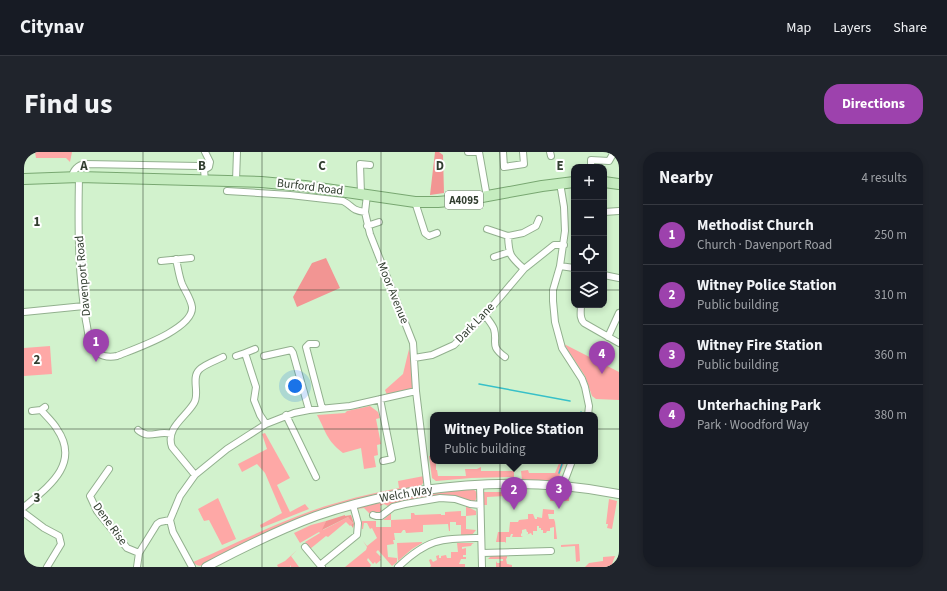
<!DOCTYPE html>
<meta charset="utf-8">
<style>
:root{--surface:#171b24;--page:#20242c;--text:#f1f3f6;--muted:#9ea1a6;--line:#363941;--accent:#9d42ad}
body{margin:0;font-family:"Source Sans 3",sans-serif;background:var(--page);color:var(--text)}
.controls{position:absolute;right:12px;top:12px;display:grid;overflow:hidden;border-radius:8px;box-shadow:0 2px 6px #0003}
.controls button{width:36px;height:36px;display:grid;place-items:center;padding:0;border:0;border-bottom:1px solid var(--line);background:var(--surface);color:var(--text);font:20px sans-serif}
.you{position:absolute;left:271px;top:234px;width:14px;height:14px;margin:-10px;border:3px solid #fff;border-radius:50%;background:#1a73e8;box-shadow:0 0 0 6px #1a73e833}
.badge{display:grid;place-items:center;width:26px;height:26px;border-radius:50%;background:var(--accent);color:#fff;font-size:13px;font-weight:700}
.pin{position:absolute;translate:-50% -33px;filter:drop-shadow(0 1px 2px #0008)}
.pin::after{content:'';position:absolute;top:21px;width:14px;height:12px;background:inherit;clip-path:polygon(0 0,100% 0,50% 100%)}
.popup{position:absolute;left:406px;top:260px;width:168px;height:52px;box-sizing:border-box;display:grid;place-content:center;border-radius:8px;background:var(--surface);filter:drop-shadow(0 1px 3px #0005);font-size:13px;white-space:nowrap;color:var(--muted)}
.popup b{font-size:15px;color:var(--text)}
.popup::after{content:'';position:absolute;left:50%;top:100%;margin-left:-8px;border:8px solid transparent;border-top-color:var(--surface)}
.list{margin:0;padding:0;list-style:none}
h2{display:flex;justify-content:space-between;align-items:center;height:52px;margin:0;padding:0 16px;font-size:17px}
h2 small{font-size:13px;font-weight:400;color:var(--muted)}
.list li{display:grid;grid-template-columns:26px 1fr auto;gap:12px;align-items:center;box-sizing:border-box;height:60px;padding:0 16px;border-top:1px solid var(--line)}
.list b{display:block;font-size:15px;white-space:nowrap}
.list p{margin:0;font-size:13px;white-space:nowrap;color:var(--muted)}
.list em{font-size:13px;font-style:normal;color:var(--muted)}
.icon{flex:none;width:22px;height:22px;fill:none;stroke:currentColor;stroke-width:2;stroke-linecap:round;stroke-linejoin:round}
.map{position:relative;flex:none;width:595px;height:415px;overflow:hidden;border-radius:16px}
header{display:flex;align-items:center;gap:24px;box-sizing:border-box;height:56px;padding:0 20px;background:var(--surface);border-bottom:1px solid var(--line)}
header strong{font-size:19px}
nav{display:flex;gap:22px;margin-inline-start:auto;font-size:14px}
.intro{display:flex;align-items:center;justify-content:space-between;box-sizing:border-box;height:96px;padding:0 24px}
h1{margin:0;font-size:28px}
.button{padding:10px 18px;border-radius:16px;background:var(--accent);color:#fff;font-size:14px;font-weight:700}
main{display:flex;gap:24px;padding:0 24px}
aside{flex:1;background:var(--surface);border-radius:16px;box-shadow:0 2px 6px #0003}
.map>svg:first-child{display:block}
.green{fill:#fea8a6}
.forest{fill:#f29593}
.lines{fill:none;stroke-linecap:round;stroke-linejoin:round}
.stream{stroke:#37c0c8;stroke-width:1.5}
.minor-casing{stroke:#92b08e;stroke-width:8}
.tertiary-casing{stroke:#92b08e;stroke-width:10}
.primary-casing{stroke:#78a771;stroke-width:12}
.minor{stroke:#fff;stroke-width:6}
.tertiary{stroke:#fff;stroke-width:8}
.primary{stroke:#c5ecbf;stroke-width:10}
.grid{fill:none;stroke:#323e30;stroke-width:1;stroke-opacity:0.55}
.labels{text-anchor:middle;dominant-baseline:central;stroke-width:4;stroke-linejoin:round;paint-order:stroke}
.shield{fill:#fff;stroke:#70786e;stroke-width:1}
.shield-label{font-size:11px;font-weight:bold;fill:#323e30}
.street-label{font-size:12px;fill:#323e30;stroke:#fff}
.grid-label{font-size:13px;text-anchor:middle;font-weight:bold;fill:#323e30;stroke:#fff;stroke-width:4;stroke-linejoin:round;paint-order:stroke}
</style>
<header>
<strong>Citynav</strong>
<nav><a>Map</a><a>Layers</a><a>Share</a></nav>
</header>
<div class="intro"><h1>Find us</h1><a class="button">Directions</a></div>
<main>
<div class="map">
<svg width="595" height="415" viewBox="0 0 595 415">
<rect width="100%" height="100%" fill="#d2f2cd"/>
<path class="green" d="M11 0H48L46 10 42 6H12Z
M540 192 595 220V248L572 247 568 244 561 224Z
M26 194 28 222 0 224V196Z
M385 197C387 205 393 230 388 236 383 241 369 241 363 243L361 238 379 222Z
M346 254 354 260 356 266 352 267 357 292 353 293 354 303 350 304 352 315 340 317 337 296 319 301C302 288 302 279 293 263L321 261 323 259Z
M241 281 266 326 253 333 266 360 281 352 285 357 237 376 236 373 258 361 241 321 233 312 218 320 214 312 243 297 238 282Z
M405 304H408L409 309H412V318H413L414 324H442L441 317H453L457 315V319H490V325L447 326 412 329 408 326Z
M536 309H541L535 325 531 326 530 328H527L526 330 498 328 497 319 504 318 505 321H531Z
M400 324 401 328 397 334 326 351 182 412C177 414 173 415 169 410 208 393 246 374 287 359 315 349 345 342 375 336L374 329Z
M448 337C454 339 455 345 450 350H447L439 347 373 351 364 354 360 352 356 354 357 359 356 361 347 363 340 356 333 357 335 355C372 346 410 341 448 337Z
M460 340H482L481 344 463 345V353H460Z
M527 342 545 345V349H526Z
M194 346 212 387 198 393 185 368 180 369 174 357Z
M585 347 593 349 588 377 583 376 584 372H582Z
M442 354 452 359V363L442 364V377L452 378 448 383H437V373H432V370H426V379H425L424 372 399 373V380H397L382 381 381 378H379L377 381H370L371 388H369L370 392 363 393 364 405 373 406V410L368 414 354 398 352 400 357 405 356 406 357 408 352 412 351 410 349 412 344 406 343 408 347 413 346 415H321L342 398 343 395 339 389 343 394 353 386 348 376 346 377 343 371H340L339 377H338V369H352V375H367V368H359L367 361V368L387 367V361H390L391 363 417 362V363H421V360L437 359V364H442Z
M519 357 530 358V362H524L525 367H530L531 370 533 387H530V375L526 376V379H528H523L522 381H519V378H517V376H515V374H513V379H509V383H508L507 381 502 383 504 382V380H503L502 377 498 378V381L497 382V384L499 385H488L489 382H487L486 385H482V391L481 390H472L474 380H485L486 370H494L495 368 504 367V362H509L511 367H513V365L518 366Z
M324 365 329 371 326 374 322 370 304 385 302 384 286 397 281 390 296 381 295 380 276 391 270 381 287 373 302 369 299 378Z
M398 390V391L388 397 374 409 373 391Z
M433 391H448L450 392H448L447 394 438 395V397L442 396V403H439V405H442V407H437L435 412H441V415H406L407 414 405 408 407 407 409 410 413 408 412 404 415 403V406H417V404L422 403 423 406H427V400H434Z
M555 392 556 409 552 410 551 394 537 395V393Z
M273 398 267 404 275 415H267L266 413V415H254L253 413 261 409Z
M467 404H483V406L482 407 483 412 488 413V415H472V409L473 411H476V409H479V407H464Z
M591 404 587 415H561L565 411 579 409V405Z"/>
<path class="forest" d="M411 0H415L419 3 420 41 406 43Z
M302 106 316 136 273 155 269 145 288 111Z
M321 363V364L327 363 330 372 329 376 327 373 329 371 324 365 298 378 302 369Z"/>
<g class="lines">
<path class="stream" d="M455 232 546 249
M556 263 557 260
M535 321 539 309"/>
<g class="minor-casing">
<path id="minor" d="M444 0H455
M455 0 463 45
M479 0 480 15 500 12 499 0
M526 0 527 4
M567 12V8L585 9 590 0
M180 18 185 15 186 10 181 0
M48 25C49 18 54 13 61 12L175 14 180 18 181 28
M55 25C54 73 54 121 62 169 64 177 64 188 68 195 74 204 84 206 93 204 110 197 170 177 168 155 167 147 161 139 158 132 155 124 154 116 152 107
M212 29 213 0
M536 31 540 55 541 79 536 114 529 138V149L531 170 538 196 558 227 561 235 565 254 564 263
M203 39 266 43 319 49C329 54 326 58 341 60
M337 42 336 12 346 13
M343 43 341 60 346 82 389 191 392 239 404 338
M391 50 401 81 405 84 413 81
M580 60 595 59
M343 74 355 70
M463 77 484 84 499 81 512 74 515 67
M484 84C485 104 486 104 500 117
M470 105 485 100
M137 109 167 106
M536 114 550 116
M580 123 595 126
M557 153C557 160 555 166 560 171L595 191
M0 160 60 154
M461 163C464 168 468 172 470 177 474 191 465 193 481 205
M584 185 595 161
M292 192H285L282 195 298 256
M221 201 231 197
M212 204 221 201 232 235 230 248 236 263 242 272
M240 204 267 198 269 201 285 258
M390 206 408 203 430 193 461 163 500 117 530 93H540
M356 247 368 307 359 309
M8 259 17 258 21 255
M262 263 292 325
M114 278C125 288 134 278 147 282
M85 317 66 344 73 359 103 396 115 401
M171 323 148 295C141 276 162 265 170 251 176 242 167 226 175 218 179 213 193 208 199 205
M456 333 458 415
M539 333 548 309
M0 355C24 335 57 312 33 277 29 270 22 264 17 258
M0 361 20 376 35 384 37 392 23 415
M349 363 352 364H357L369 355 381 352 416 346 431 347 446 352 456 353
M281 395 296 413
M458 401 527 399
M113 415 115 401 133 372 136 370 146 368
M168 415 149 380 146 368 156 344 171 323 203 297 242 272 270 261 285 258 326 254 392 239
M298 415 296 413 333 383 334 371 329 353
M374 415C405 386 416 387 457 386"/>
</g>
<g class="tertiary-casing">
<path id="tertiary" d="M182 415C218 396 254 378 292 364 388 331 496 323 595 342"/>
</g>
<g class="primary-casing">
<path id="primary" d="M0 27 55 25 237 30 281 34 391 50H414L447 47 518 34 550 30
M580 30 595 32"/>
</g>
<use href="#minor" class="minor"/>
<use href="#tertiary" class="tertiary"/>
<use href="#primary" class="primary"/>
</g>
<path class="grid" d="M119 0V415M238 0V415M357 0V415M476 0V415M0 138H550M580 138H595M0 277H595"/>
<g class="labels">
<rect class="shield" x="421" y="39" width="38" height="18" rx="3"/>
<g class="shield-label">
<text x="440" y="48">A4095</text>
</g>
<g class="street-label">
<text transform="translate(286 35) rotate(7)">Burford Road</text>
<text transform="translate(59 124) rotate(-95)">Davenport Road</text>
<text transform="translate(369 141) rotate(68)">Moor Avenue</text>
<text transform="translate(451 171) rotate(-46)">Dark Lane</text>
<text transform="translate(382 342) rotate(-10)">Welch Way</text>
<text transform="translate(86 372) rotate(54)">Dene Rise</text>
</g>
</g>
<g class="grid-label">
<text x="60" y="18">A</text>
<text x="178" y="18">B</text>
<text x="298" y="18">C</text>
<text x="416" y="18">D</text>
<text x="536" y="18">E</text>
<text x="13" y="74">1</text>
<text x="13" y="212">2</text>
<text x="13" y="350">3</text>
</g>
</svg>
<div class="controls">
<button>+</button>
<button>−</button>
<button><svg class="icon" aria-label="locate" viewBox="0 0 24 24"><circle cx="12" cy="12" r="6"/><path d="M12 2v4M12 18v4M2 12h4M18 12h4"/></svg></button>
<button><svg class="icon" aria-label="layers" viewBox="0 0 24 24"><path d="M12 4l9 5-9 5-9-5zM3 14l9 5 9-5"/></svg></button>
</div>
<div class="you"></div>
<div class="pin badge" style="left:72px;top:210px">1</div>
<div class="pin badge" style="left:490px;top:358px">2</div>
<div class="popup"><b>Witney Police Station</b>Public building</div>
<div class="pin badge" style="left:535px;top:357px">3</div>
<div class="pin badge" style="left:578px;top:222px">4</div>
</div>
<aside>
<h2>Nearby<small>4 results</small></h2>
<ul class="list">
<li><span class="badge">1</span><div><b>Methodist Church</b><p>Church · Davenport Road</p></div><em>250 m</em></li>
<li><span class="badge">2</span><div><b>Witney Police Station</b><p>Public building</p></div><em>310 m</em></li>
<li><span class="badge">3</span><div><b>Witney Fire Station</b><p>Public building</p></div><em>360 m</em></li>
<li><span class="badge">4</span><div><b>Unterhaching Park</b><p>Park · Woodford Way</p></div><em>380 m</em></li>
</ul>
</aside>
</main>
